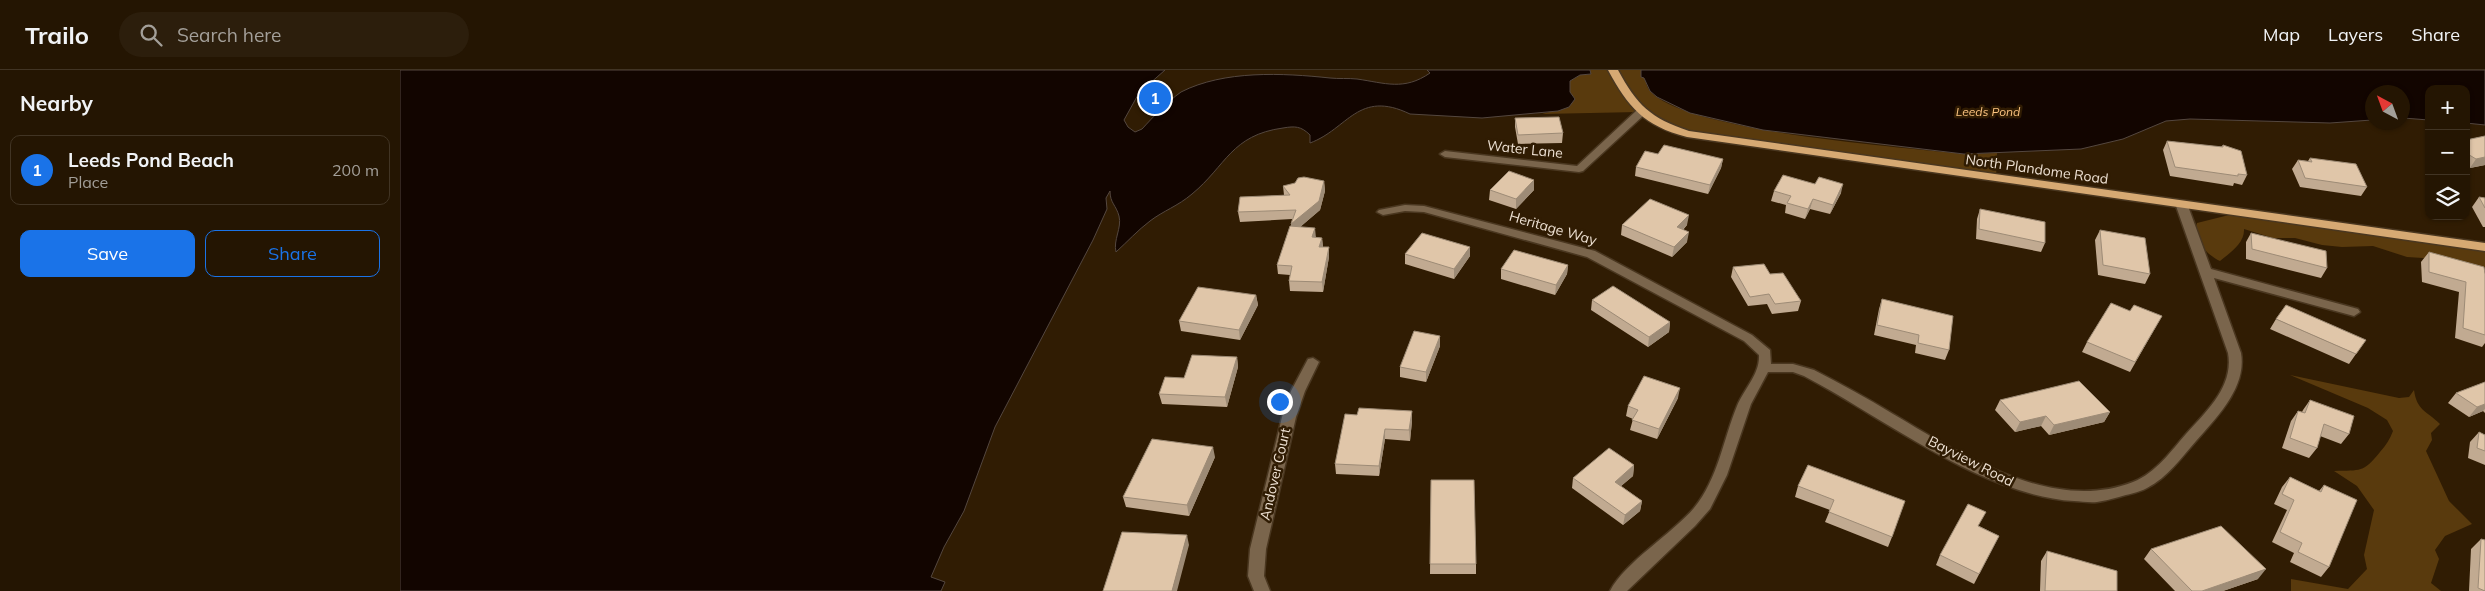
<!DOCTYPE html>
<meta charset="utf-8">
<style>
:root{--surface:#241502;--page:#2c1e0c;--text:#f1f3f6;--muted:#a39f99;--line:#413424;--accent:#1a73e8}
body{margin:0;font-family:Mulish,sans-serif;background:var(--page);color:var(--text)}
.controls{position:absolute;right:15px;top:15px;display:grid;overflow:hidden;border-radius:10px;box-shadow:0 1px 4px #0004}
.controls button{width:45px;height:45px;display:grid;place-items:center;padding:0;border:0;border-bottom:1px solid var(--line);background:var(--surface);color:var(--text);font:25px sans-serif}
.compass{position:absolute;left:1965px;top:15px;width:45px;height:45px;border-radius:50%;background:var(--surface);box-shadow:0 1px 4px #0004;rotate:319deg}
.you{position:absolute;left:879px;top:331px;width:18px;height:18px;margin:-12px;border:4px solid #fff;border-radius:50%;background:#1a73e8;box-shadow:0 0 0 8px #1a73e833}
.badge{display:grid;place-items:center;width:32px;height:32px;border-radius:50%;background:var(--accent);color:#fff;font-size:16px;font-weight:700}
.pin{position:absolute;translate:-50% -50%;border:2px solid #fff;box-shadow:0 1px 5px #0006}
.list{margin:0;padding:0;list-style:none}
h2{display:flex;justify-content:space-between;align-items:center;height:65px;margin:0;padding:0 20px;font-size:21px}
h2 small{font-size:16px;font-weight:400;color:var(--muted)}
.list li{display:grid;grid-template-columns:32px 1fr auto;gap:15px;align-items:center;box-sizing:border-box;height:70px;margin:0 10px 10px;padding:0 10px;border:1px solid var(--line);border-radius:10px}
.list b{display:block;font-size:19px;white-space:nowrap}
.list p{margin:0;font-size:16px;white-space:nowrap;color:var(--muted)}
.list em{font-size:16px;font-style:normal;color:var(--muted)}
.actions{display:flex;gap:10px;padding:15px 20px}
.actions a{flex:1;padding:11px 0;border:1px solid var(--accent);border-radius:10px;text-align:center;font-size:18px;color:var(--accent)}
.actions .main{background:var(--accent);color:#fff}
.icon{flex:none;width:28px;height:28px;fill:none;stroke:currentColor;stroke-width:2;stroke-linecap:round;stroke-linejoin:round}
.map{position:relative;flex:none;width:2085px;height:521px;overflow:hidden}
header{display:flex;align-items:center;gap:30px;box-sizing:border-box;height:70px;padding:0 25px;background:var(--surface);border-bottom:1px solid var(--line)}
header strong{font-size:24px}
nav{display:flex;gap:28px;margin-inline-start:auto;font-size:18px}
.search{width:350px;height:45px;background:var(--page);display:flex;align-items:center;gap:12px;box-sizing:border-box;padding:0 18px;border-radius:28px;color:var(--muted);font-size:19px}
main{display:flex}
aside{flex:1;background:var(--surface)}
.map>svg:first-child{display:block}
.green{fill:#593a0d}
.water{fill:#120500;stroke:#54473f}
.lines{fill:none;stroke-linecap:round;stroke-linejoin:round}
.minor-casing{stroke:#4a3720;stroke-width:3}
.major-casing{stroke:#4a3720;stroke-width:3}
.minor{fill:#7a654c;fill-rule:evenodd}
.major{fill:#d6a973;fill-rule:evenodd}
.wall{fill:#c1aa91}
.shaded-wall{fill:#9d8b76}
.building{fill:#e0c6a9;stroke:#9d8b76}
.labels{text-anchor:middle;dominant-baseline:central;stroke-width:5;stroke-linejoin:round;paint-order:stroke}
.far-water-label{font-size:12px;font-style:italic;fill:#fcc480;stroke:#301c03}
.street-label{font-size:14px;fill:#ede0d2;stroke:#301c03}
</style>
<header>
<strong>Trailo</strong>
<div class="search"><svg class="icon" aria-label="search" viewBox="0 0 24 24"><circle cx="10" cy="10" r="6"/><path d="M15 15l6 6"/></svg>Search here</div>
<nav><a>Map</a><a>Layers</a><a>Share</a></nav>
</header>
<main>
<aside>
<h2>Nearby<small></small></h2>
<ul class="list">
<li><span class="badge">1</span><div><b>Leeds Pond Beach</b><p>Place</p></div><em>200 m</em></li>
</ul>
<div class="actions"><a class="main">Save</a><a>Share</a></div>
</aside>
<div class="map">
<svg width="2085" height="521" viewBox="0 0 2085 521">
<rect width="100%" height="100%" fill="#301c03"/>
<path class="green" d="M1190 0H1241V7H1244C1246 12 1247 18 1250 21 1286 62 1504 77 1564 84L1597 83 1596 108 1287 64 1238 42 1142 44 1169 37 1170 11 1180 5 1191 4Z
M1829 145 2085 179V197L2062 196 2023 188 2007 187 1973 176 1942 177 1922 175 1895 168H1873L1844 159C1845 173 1830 183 1820 191 1807 185 1791 169 1797 153Z
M1890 305 1999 328 2009 327 2014 320C2017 341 2026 340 2040 354L2031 363 2032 370 2026 381 2049 431 2072 454 2045 466 2035 480 2039 489 2031 513 2041 521H1891V509L1948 519 1967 499 1964 485 1974 440 1957 416 1934 401C1961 400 1963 403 1980 382 1986 375 1990 369 1993 361L1987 350 1968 338Z"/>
<path class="water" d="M0 0H765L739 23 724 50 728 57 735 62 742 59C754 46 767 32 781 22 824 0 883 3 930 8 939 9 948 8 957 9 985 13 1004 21 1030 3L1027 0H1190L1191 4 1180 5 1170 11V22L1175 29 1169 37 1158 41 1082 48 1010 44C958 19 948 59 910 73V65C901 56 895 56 883 58 831 65 826 96 792 124 778 136 763 141 750 151 738 160 727 172 716 182 713 170 722 158 719 146 716 135 710 133 710 121L706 128 707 139 693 170 595 357 564 441 544 477 531 507 545 512 541 521H0Z
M1241 0H2085V55L2066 53V19H2029V50L2003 48 2002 22H1972V50L1930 53 1790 49 1766 51 1723 69 1681 79 1564 84 1363 60 1290 43 1257 27 1250 21 1244 8 1241 7Z"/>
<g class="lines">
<g class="minor-casing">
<path id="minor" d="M1240 40 1244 41V45L1183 101 1179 102 1045 87 1040 84 1045 81 1177 96 1236 41Z
M1782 133 1788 136 1811 199 1958 239 1960 242 1954 246 1814 208 1841 283C1847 317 1817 347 1796 371 1781 388 1768 407 1747 418 1738 423 1728 424 1719 427 1711 429 1704 431 1697 432 1689 433 1681 431 1674 431 1581 425 1486 349 1404 306L1393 302H1368L1351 334 1327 405 1310 439 1295 456 1227 521H1210C1225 492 1272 464 1294 438 1318 409 1323 370 1337 336 1344 319 1360 304 1359 285L1344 271 1187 187 1024 142 1005 141 983 145 977 142 979 140 1005 135 1024 136 1195 181 1352 265 1370 280 1371 294H1393L1414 300C1441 314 1467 328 1493 344 1561 384 1652 444 1733 412 1756 403 1771 381 1786 364 1807 341 1834 316 1828 283L1776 136Z
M913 288 919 292 905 321 896 347 866 479 864 506 870 521H854L848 506 850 479 882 347 891 321 908 289Z"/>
</g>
<g class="major-casing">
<path id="major" d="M1208 0H1218C1237 35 1250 48 1289 61L2085 173V181L1287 67C1244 56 1228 37 1208 0Z"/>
</g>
<use href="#minor" class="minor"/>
<use href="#major" class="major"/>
</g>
<path class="wall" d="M1115 48 1163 63 1162 73 1118 74 1115 57Z
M2085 66V95L2070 98 2066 96V70Z
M1767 71 1821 77 1823 75 1847 105 1842 115 1834 113 1833 116 1770 106 1763 80Z
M1258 84 1323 89 1321 98 1308 124 1235 106 1236 97Z
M1910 88 1967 117 1961 126 1900 117 1892 99 1898 90 1908 91Z
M924 111 925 121 920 140 900 157 916 167 922 168 923 177H929V187L923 222 890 221 889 211 890 205 878 204 877 195 891 157 892 149 840 152 838 142 884 125 883 116Z
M1090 120H1134L1116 139 1089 130Z
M1374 121 1441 123 1430 144 1410 139 1405 149 1385 143 1386 135 1371 131Z
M2079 127 2085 128V157H2083L2072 137Z
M1580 139 1645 173 1641 182 1576 169 1577 149Z
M1222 155H1287L1283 160 1287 172 1272 187 1221 165Z
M1700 160 1750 204 1745 214 1698 205 1695 170Z
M1851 163 1927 198 1921 208 1846 189V172Z
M2029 182 2085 204V273L2082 277 2055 268 2059 222 2022 212 2021 192Z
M1005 184 1070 186 1054 209 1005 194Z
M1168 195 1167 204 1155 225 1101 209V199Z
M1333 197 1370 204 1401 231 1398 241 1372 244 1367 234 1348 236 1331 207Z
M856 225 858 235 840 270 781 261 779 251Z
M1482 229 1549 280 1545 290 1515 283 1516 275 1474 265 1479 239Z
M1192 230 1270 252 1269 262 1248 277 1191 240Z
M1730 241 1762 246 1730 302 1682 282 1687 272Z
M1876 249 1956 284 1949 294 1870 259Z
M1040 266V276L1026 312 1000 307V297Z
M837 287 838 297 827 337 762 334 759 324 784 308Z
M2085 312V343L2083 341 2069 347 2048 333 2056 323Z
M1278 328 1257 369 1230 360 1233 349 1226 346 1228 336Z
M1600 330 1710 342 1704 352 1649 365 1641 356 1615 362 1595 340Z
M1910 330 1949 364 1941 374 1920 366 1917 378 1909 388 1882 378 1891 351 1898 341 1902 342 1903 340Z
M1012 341V351L1010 371 985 369 979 406 936 404 935 394 957 345Z
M2079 362 2085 365V395L2068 388 2070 372Z
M815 387 789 446 726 437 723 427Z
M1234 395 1233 406 1221 416 1242 431 1240 441 1223 455 1172 418 1173 408Z
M1408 395 1492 467 1488 477 1425 452 1430 440 1395 427 1398 416Z
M1890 407 1919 421 1924 415 1929 497 1921 507 1890 492 1894 483 1872 472 1887 440 1874 434 1882 417Z
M1031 410 1076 494V504H1030Z
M1579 456 1599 466 1574 514 1536 495 1540 485Z
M2081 469 2085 521H2069L2071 479Z
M1751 479 1858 509 1823 521H1775L1744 489Z
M1647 481 1717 521H1640L1641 491Z"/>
<path class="shaded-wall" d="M2085 87V95L2070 98 2076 89Z
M1323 89 1321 98 1308 124 1310 115Z
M1134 110V120L1116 139V129Z
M924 111 925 121 920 140 892 164 891 154Z
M1443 114 1441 123 1430 144 1433 135Z
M1413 129 1410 139 1405 149 1408 139Z
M1289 145 1287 155 1275 167 1277 157Z
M915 158 916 168 912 167Z
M1289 162 1287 172 1272 187 1274 177Z
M922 168 923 178 919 177Z
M929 177V187L923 222 922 212Z
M1070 177V186L1054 209V199Z
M1168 195 1167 204 1155 225 1156 215Z
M856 225 858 235 840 270 839 260Z
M1270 252 1269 262 1248 277 1249 267Z
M1040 266V276L1026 312V302Z
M837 287 838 297 827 337 825 327Z
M1280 318 1278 328 1257 369 1259 359Z
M2085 334V339L2083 341 2069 347 2077 337Z
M1012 341V351L1010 371 1009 360Z
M1710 342 1704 352 1649 365 1654 355Z
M1646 346 1641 356 1615 362 1620 352Z
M985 359V369L979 406V396Z
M813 377 815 387 789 446 787 435Z
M1234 395 1233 406 1214 422 1215 412Z
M1242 431 1240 441 1223 455 1225 445Z
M787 465 789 475 777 521H772Z
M1866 499 1858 509 1823 521H1802Z"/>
<path class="building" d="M1159 47 1163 63 1118 65 1115 48Z
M2085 66V87L2076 89 2066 83V70Z
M1767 71 1823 77V75L1841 81 1847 105 1838 104V106L1775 97Z
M1264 75 1323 89 1310 115 1236 97 1245 81 1258 84Z
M1910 88 1956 94 1967 117 1905 108 1898 90 1912 92Z
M1109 101 1134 110 1116 129 1090 120Z
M1383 105 1415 114 1419 107 1443 114 1433 135 1413 129 1408 139 1387 133 1391 126 1374 121Z
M904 107 924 111 919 131 891 154 896 140 838 142 840 127 890 125 883 116 895 113 898 108Z
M2079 127 2085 128V138Z
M1250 129 1289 145 1277 157 1289 162 1274 177 1222 155Z
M1580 139 1645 152V173L1579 159Z
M890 156 915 158 912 167 922 168 919 177H929L922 212 889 211 892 196 877 195Z
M1700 160 1745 168 1750 204 1703 195Z
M1022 163 1070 177 1054 199 1005 184Z
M1851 163 1926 181 1927 198 1852 179Z
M1114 180 1168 195 1156 215 1101 199Z
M2029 182 2084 197 2085 204V265L2063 258 2066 212 2029 202Z
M1364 194 1370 204 1383 203 1401 231 1375 234 1369 224 1350 227 1333 197Z
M1213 216 1270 252 1249 267 1192 230Z
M798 217 856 225 839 260 779 251Z
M1482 229 1553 246 1549 280 1518 273 1519 265 1477 255Z
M1711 233 1730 241 1734 235 1762 246 1735 292 1687 272Z
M1886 235 1966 270 1956 284 1876 249Z
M1014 261 1040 266 1026 302 1000 297Z
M792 285 837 287 825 327 759 324 765 307 784 308Z
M1244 306 1280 318 1259 359 1232 350 1238 340 1228 336Z
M1679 311 1710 342 1654 355 1646 346 1620 352 1600 330Z
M2085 312V334L2077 337 2056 323Z
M1910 330 1954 346 1949 364 1924 354 1917 378 1890 368 1898 341 1905 343Z
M959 338 1012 341 1009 360 985 359 979 396 935 394 945 344 957 345Z
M2079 362 2085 365V381L2077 378Z
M752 369 813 377 787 435 723 427Z
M1209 378 1234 395 1215 412 1242 431 1225 445 1173 408Z
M1408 395 1505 431 1492 467 1429 442 1434 430 1398 416Z
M1890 407 1921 422 1924 415 1957 430 1929 497 1898 482 1902 473 1880 462 1894 430 1882 424Z
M1031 410H1074L1076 494H1030Z
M1568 434 1586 442 1578 456 1599 466 1579 504 1540 485Z
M1821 456 1866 499 1802 521H1792L1751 479Z
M722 462 787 465 772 521H703Z
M2081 469 2085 470V521L2078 518Z
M1647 481 1717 501V521H1645Z"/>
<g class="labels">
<g class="far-water-label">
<text x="1588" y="41">Leeds Pond</text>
</g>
<g class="street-label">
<text transform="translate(1125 79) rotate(6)">Water Lane</text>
<text transform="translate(1637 99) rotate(8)">North Plandome Road</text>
<text transform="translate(1153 158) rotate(16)">Heritage Way</text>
<text transform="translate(1571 391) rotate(27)">Bayview Road</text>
<text transform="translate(875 404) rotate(-77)">Andover Court</text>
</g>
</g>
</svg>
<div class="controls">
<button>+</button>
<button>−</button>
<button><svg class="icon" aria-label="layers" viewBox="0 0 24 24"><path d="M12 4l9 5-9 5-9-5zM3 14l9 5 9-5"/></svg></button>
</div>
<svg class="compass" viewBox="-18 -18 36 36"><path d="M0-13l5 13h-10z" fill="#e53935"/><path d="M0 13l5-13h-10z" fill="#a39f99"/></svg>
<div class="you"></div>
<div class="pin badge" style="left:755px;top:28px">1</div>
</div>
</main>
